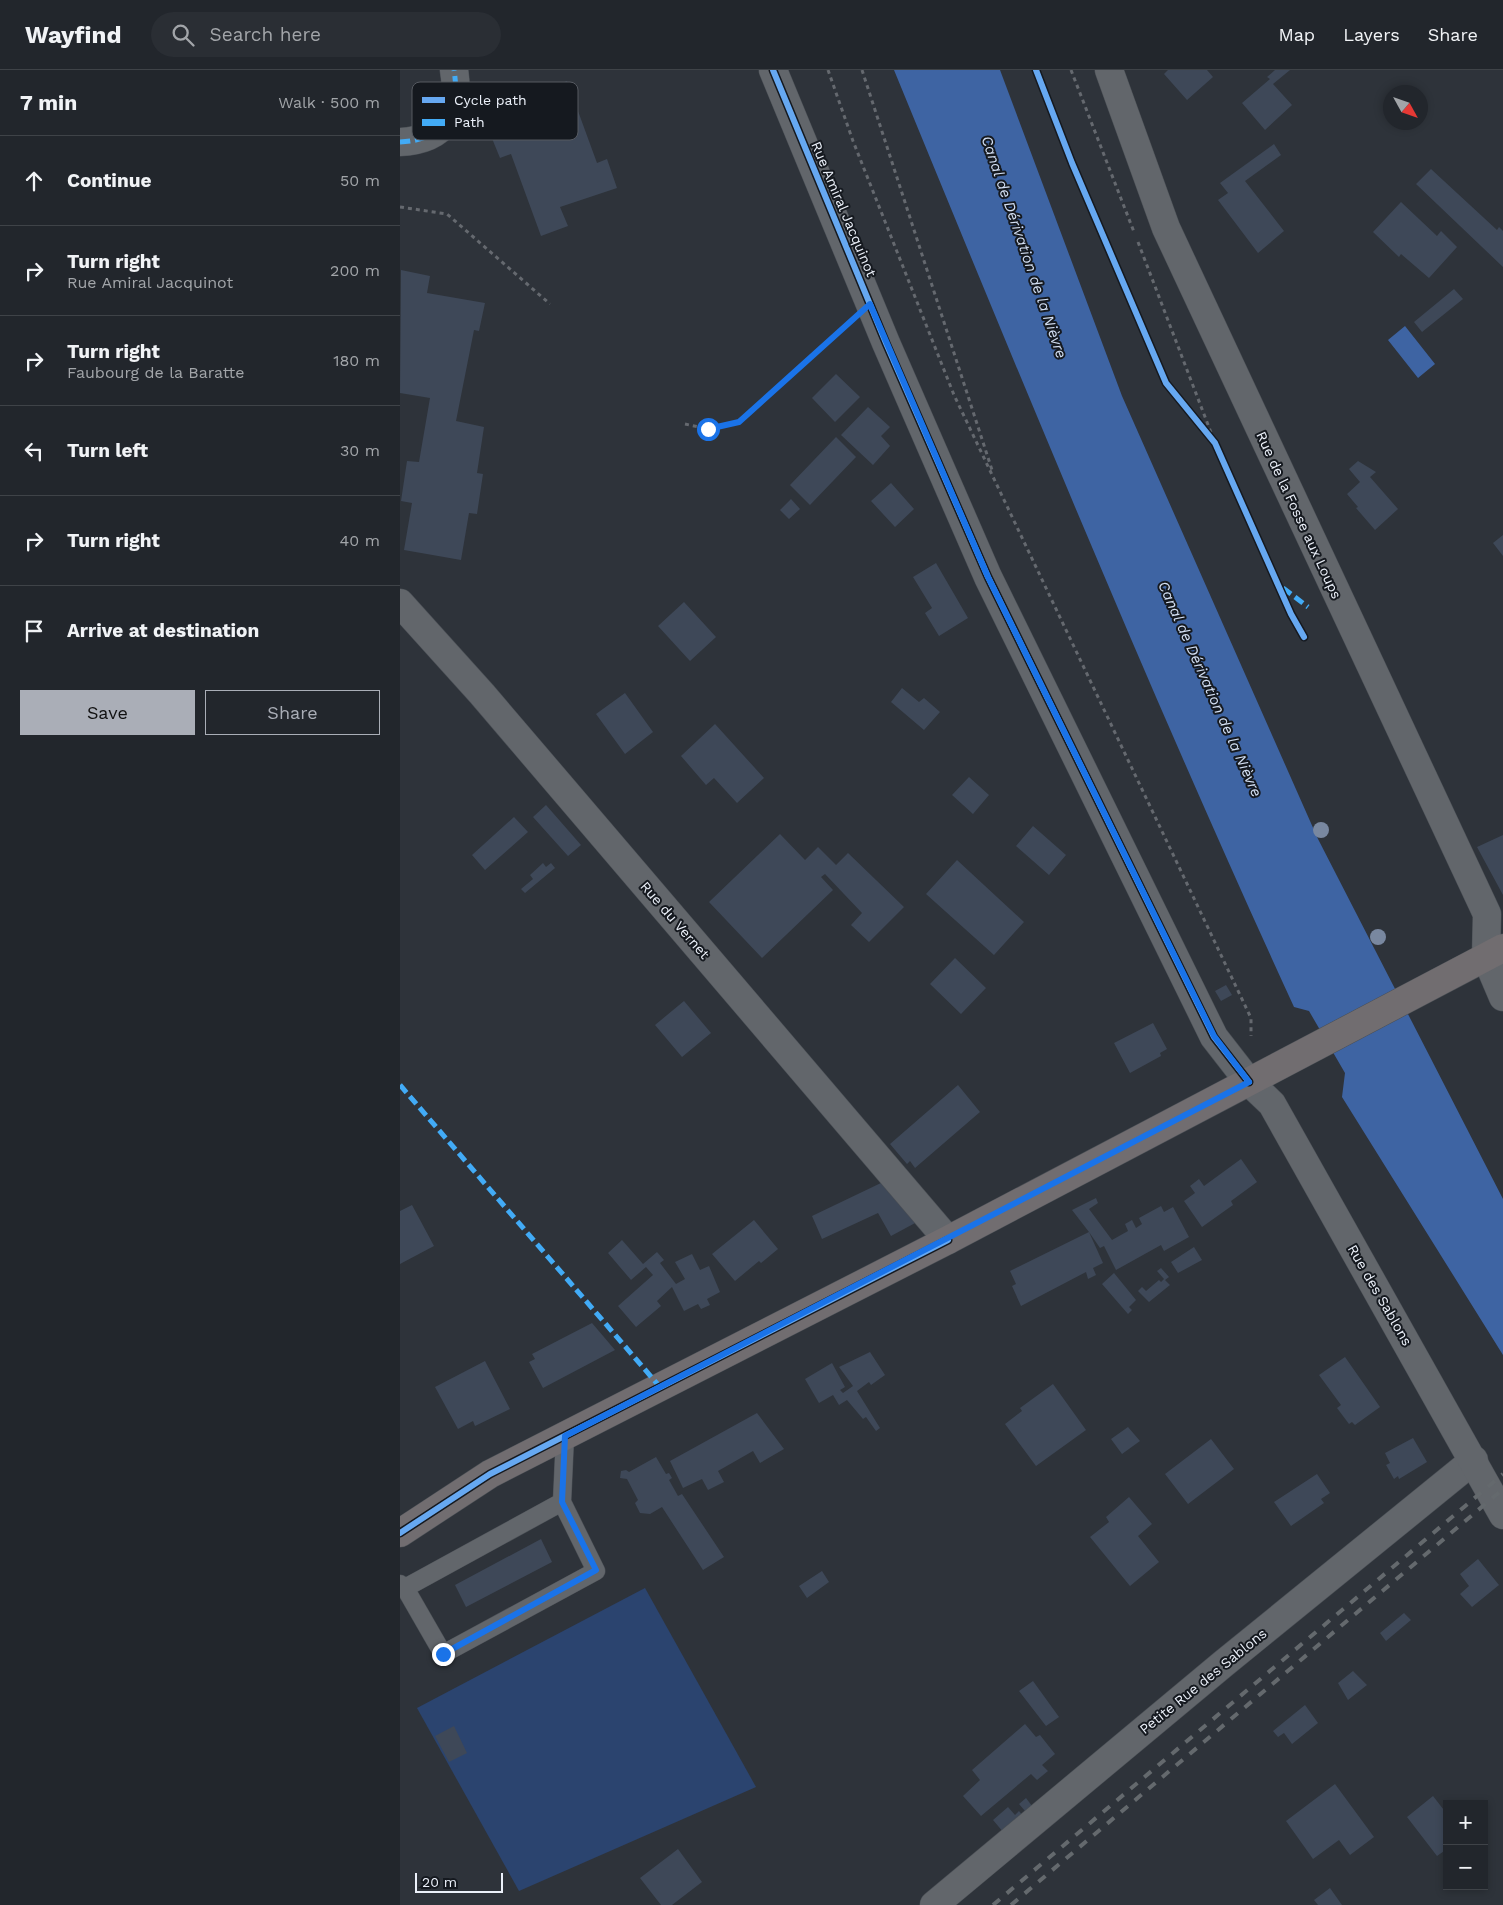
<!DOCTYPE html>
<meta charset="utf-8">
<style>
:root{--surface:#22262c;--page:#2a2e34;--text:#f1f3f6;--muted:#a2a5a9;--line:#3f4348;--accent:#aaaeb7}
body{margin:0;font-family:"Work Sans",sans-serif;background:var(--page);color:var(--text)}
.controls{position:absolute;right:15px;bottom:15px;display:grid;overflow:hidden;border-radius:0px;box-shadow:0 2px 8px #0003}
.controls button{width:45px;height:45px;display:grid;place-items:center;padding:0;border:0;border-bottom:1px solid var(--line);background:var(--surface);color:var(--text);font:25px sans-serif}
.compass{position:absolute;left:983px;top:15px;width:45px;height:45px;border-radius:50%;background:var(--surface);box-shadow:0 2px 8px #0003;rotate:130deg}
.scale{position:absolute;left:15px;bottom:12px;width:88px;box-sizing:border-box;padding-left:5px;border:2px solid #ecf1fa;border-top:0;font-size:14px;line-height:18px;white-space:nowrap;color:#ecf1fa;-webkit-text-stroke:4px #15191f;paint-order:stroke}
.stop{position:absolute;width:15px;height:15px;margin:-11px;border:4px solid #1a73e8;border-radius:50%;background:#fff}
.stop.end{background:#1a73e8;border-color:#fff;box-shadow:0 1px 5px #0008}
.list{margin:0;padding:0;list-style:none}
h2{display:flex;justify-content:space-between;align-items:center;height:65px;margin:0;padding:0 20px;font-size:21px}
h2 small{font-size:16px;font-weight:400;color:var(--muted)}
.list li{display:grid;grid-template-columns:32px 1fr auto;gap:15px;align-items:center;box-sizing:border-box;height:90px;padding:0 20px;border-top:1px solid var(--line)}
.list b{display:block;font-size:19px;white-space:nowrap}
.list p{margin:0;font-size:16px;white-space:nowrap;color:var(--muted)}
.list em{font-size:16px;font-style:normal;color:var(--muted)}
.actions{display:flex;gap:10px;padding:15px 20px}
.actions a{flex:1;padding:11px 0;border:1px solid var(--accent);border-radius:0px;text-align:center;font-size:18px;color:var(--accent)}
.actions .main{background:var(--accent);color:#111}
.icon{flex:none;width:28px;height:28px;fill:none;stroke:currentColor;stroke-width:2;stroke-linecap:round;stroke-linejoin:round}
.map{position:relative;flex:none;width:1103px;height:1835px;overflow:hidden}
header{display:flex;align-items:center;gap:30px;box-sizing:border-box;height:70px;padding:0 25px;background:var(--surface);border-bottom:1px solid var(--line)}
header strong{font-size:24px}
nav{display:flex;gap:28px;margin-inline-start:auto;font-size:18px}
.search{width:350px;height:45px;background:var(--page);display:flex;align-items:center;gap:12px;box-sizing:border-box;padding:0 18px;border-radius:28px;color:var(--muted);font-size:19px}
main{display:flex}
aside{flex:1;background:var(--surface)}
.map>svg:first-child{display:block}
.green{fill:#2b446f}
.water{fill:#3e64a3}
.building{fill:#3e4858}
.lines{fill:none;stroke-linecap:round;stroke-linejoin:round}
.lane-casing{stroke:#4a4f55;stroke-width:19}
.street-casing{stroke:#4a4f55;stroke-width:29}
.secondary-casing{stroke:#4a4f55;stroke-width:29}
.primary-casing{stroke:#4a4f55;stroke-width:29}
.path{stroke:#65696f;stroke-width:3;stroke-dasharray:4 4;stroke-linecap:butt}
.lane{stroke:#62666b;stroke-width:18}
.street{stroke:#62666b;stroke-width:28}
.secondary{stroke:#62666b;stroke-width:28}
.primary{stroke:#716d70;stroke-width:28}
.rail{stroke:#64696d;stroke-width:4;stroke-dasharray:9 9;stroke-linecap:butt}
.quiet{stroke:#42abf6;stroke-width:5;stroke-dasharray:10 5;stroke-linecap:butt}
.cycleway-casing{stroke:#15191f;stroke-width:9}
.cycleway{stroke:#66a8f1;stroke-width:6}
.tree{fill:#7988a0}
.route{stroke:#1a73e8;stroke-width:6}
.labels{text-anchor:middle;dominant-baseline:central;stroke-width:4;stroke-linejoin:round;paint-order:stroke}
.street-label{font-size:14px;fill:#ecf1fa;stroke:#15191f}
.water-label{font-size:15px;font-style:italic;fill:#d4e0f4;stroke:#15191f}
.key{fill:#15191f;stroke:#565a61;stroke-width:1}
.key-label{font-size:14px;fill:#ecf1fa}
</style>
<header>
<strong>Wayfind</strong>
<div class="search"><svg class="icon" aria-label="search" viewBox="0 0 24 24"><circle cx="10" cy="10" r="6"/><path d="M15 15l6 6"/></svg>Search here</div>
<nav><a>Map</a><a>Layers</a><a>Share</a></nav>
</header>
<main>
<aside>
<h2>7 min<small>Walk · 500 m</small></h2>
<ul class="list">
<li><svg class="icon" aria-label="ahead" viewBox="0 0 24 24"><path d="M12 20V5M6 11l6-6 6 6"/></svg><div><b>Continue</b></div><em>50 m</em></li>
<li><svg class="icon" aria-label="right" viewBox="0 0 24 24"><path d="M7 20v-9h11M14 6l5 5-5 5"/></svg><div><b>Turn right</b><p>Rue Amiral Jacquinot</p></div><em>200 m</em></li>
<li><svg class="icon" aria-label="right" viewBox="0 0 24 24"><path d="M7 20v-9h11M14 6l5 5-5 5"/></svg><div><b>Turn right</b><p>Faubourg de la Baratte</p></div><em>180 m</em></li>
<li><svg class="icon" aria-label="left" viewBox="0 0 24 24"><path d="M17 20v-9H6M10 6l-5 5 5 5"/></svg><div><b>Turn left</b></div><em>30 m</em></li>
<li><svg class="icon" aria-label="right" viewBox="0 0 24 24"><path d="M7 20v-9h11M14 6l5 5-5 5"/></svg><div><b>Turn right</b></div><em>40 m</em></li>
<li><svg class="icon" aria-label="arrive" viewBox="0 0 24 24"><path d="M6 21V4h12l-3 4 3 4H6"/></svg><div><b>Arrive at destination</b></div></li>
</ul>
<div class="actions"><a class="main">Save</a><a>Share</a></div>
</aside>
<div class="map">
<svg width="1103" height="1835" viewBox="0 0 1103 1835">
<rect width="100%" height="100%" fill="#2e333a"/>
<path class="green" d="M245 1518 356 1717 119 1821 17 1638Z"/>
<path class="water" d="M494 0H600L722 326 918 769 1103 1129V1285L942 1027 945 1003 909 941 894 937C752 628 623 314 494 0Z
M1005 256 1035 294 1018 308 988 270Z"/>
<path class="building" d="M768 0H807L813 7 787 30 764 4Z
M875 0H890L873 14 892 35 865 60 842 33 870 9 867 7Z
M167 11 197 93 207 89 217 118 160 137 168 156 141 166 111 84 100 88 89 61 145 40 138 22Z
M874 74 881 85 845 111 884 161 858 183 818 130 828 123 820 113Z
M1031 99 1097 160 1099 157 1103 161V197L1016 114Z
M1001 132 1037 166 1041 161 1057 177 1029 208 1001 184 999 187 973 162Z
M1 200 30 206 27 223 85 233 79 261 74 260 56 351 84 357 77 403 83 404 77 444 69 443 61 490 4 480 12 433 1 431 7 391 19 392 30 328 0 323Z
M1054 219 1063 229 1022 262 1014 252Z
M436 304 460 327 435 352 412 328Z
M468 337 490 357 481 366 490 376 473 395 441 365Z
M436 367 456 387 410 435 390 415Z
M958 391 976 402 970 407 998 439 975 460 956 438 958 437 947 424 960 412 949 399Z
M491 413 514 439 495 457 471 431Z
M391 429 400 439 389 449 380 440Z
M1103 465V486L1093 473Z
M536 493 568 548 539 566 525 543 532 538 513 507Z
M284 532 316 567 290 591 258 556Z
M502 618 519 632 524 628 540 642 524 660 491 632Z
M225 623 253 662 225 684 196 644Z
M315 654 364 708 337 733 314 708 306 715 281 686Z
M569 707 589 725 573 744 552 725Z
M146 735 181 775 168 786 133 747Z
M114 747 128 762 85 800 72 785Z
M633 756 666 785 649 805 616 776Z
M380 764 405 790 418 777 436 795 448 783 504 837 469 872 451 855 462 843 425 804 421 807 433 820 362 888 309 832Z
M1103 765V825L1077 777Z
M557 790 624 852 594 885 526 824Z
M143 793 146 797 151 793 155 798 125 823 121 819 133 809 130 805Z
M555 888 586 918 561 944 530 914Z
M826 915 832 925 821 931 815 921Z
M284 931 311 963 282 987 255 955Z
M753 953 767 979 760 983 761 986 730 1003 714 973Z
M558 1015 580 1042 515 1098 510 1091 507 1094 490 1074Z
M841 1089 857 1112 831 1131 833 1135 802 1157 784 1131 795 1123 790 1116 799 1109 804 1116Z
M483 1112 517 1152 491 1166 478 1143 422 1169 412 1146Z
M696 1128 698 1133 689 1139 712 1170 728 1161 725 1154 732 1150 736 1158 742 1154 739 1148 761 1136 764 1142 773 1137 789 1167 764 1181 761 1175 716 1200 704 1176 700 1178 689 1162 703 1193 693 1198 696 1205 688 1209 686 1202 621 1236 612 1216 616 1214 610 1201 689 1162 672 1140Z
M12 1135 34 1176 0 1194V1141Z
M354 1150 378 1179 361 1193 359 1191 335 1211 312 1184Z
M222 1170 243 1194 257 1182 264 1190 260 1193 276 1214 285 1209 275 1192 292 1184 300 1200 309 1196 320 1222 307 1229 310 1235 301 1239 298 1234 284 1241 272 1217 257 1231 261 1236 236 1257 218 1236 253 1205 246 1197 231 1210 208 1183Z
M794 1177 802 1190 778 1203 771 1192Z
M761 1198 769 1207 765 1210 770 1215 749 1232 738 1221 742 1217 746 1221 759 1210 761 1212 764 1209 757 1201Z
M714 1203 736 1230 729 1237 732 1240 728 1244 702 1214Z
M192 1253 215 1280 143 1318 129 1292 135 1289 132 1284Z
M470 1282 485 1305 471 1315 469 1312 457 1321 480 1358 476 1361 466 1347 463 1349 447 1330 439 1335 433 1325 419 1333 405 1309 432 1293 445 1317 440 1320 443 1323 453 1316 439 1297Z
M945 1287 980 1337 955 1355 952 1352 949 1354 937 1338 941 1335 919 1305Z
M85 1291 110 1339 75 1356 73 1351 58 1359 35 1317Z
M653 1314 686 1360 636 1396 605 1354 622 1341 620 1338Z
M357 1343 384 1379 360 1393 353 1381 318 1401 324 1412 308 1420 302 1409 283 1418 270 1391Z
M728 1357 740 1371 722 1384 711 1369Z
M1013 1368 1027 1392 999 1409 998 1406 994 1409 986 1395 990 1393 985 1383Z
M811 1369 834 1399 788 1434 765 1404Z
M256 1387 266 1404 269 1403 272 1408 269 1410 278 1426 282 1424 324 1487 303 1500 262 1437 250 1444 240 1443 235 1433 238 1430 227 1409 220 1408 221 1401 226 1400 229 1402Z
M917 1404 930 1423 921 1429 924 1433 891 1456 874 1432Z
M729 1427 752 1454 738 1466 759 1492 730 1516 690 1467 709 1452 706 1447Z
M141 1469 152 1492 66 1537 55 1515Z
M1078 1489 1099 1515 1072 1537 1060 1524 1069 1516 1060 1504Z
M422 1501 429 1512 407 1528 399 1516Z
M1004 1543 1011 1550 986 1571 980 1563Z
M953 1601 967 1615 948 1630 938 1613Z
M633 1611 659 1647 646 1656 619 1621Z
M905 1635 918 1653 892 1674 884 1663 878 1667 873 1661Z
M625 1654 636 1667 640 1665 655 1684 642 1695 648 1701 637 1710 631 1704 581 1746 563 1726 580 1710 572 1700Z
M54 1656 67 1683 49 1692 35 1666Z
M935 1714 974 1767 950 1785 939 1770 913 1789 886 1751Z
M1033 1726 1047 1744V1779L1037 1786 1007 1747Z
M626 1728 632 1736 625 1741 619 1734Z
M608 1737 615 1745 619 1741 623 1746 604 1763 593 1750Z
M278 1779 302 1812 272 1835H261L240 1808Z
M930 1818 942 1835H918L914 1830Z"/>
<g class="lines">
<g class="lane-casing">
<path id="lane" d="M0 1514 5 1518 162 1432 165 1366
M5 1518 43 1584 196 1501 162 1432"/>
</g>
<g class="street-casing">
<path id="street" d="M709 0 766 158 1087 844 1086 887
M0 72C45 70 61 43 54 0
M0 533 82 624 548 1170
M534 1835 823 1594 1074 1390"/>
</g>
<g class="secondary-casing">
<path id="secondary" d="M373 0 486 273 588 507 814 967 849 1012 872 1034 1103 1445
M1086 887 1103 927"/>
</g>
<g class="primary-casing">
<path id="primary" d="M0 1463 90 1404 548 1170 1103 878"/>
</g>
<path class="path" d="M428 0 453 71 554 325 851 948V966
M462 0 593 403
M671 0 734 162
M0 137 47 144 150 234
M738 172 815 373
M285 354 308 359 339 352 447 255"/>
<use href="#lane" class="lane"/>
<use href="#street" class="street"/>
<use href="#secondary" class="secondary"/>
<use href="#primary" class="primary"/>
<path class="rail" d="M593 1835 1103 1404
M611 1835 1103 1419"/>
<path class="quiet" d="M0 72C45 70 61 43 54 0
M883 518 908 537
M0 1015 260 1317"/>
<g class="cycleway-casing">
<path id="cycleway" d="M373 0 486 273 588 507 814 967 849 1012
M636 0 672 93 766 313 815 373 891 544 904 567
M0 1463 90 1404 548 1170"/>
</g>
<use href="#cycleway" class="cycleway"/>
</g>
<g class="tree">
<circle cx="921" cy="760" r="8"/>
<circle cx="978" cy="867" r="8"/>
</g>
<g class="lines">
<path class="route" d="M43 1584 196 1500 162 1432 165 1366 849 1012 814 966 588 507 470 234 339 352 308 359"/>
</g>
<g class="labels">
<g class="street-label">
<text transform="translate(444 139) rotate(67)">Rue Amiral Jacquinot</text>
<text transform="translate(899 445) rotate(65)">Rue de la Fosse aux Loups</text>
<text transform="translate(275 850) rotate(49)">Rue du Vernet</text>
<text transform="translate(980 1225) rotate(60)">Rue des Sablons</text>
<text transform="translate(803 1611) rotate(-39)">Petite Rue des Sablons</text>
</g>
<g class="water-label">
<text transform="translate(624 177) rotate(71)">Canal de Dérivation de la Nièvre</text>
<text transform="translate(810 619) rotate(66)">Canal de Dérivation de la Nièvre</text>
</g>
</g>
<rect x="12" y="12" width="166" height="58" rx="8" class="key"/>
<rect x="22" y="27" width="23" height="6" fill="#66a8f1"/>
<rect x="22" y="49" width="23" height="7" fill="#42abf6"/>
<g class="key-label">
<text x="54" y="35">Cycle path</text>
<text x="54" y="57">Path</text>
</g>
</svg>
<div class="controls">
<button>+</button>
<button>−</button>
</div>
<svg class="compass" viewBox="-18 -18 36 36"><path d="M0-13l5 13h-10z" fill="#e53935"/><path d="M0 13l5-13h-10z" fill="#a2a5a9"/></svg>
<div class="scale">20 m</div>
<div class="stop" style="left:308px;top:359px"></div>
<div class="stop end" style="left:43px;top:1584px"></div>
</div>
</main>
